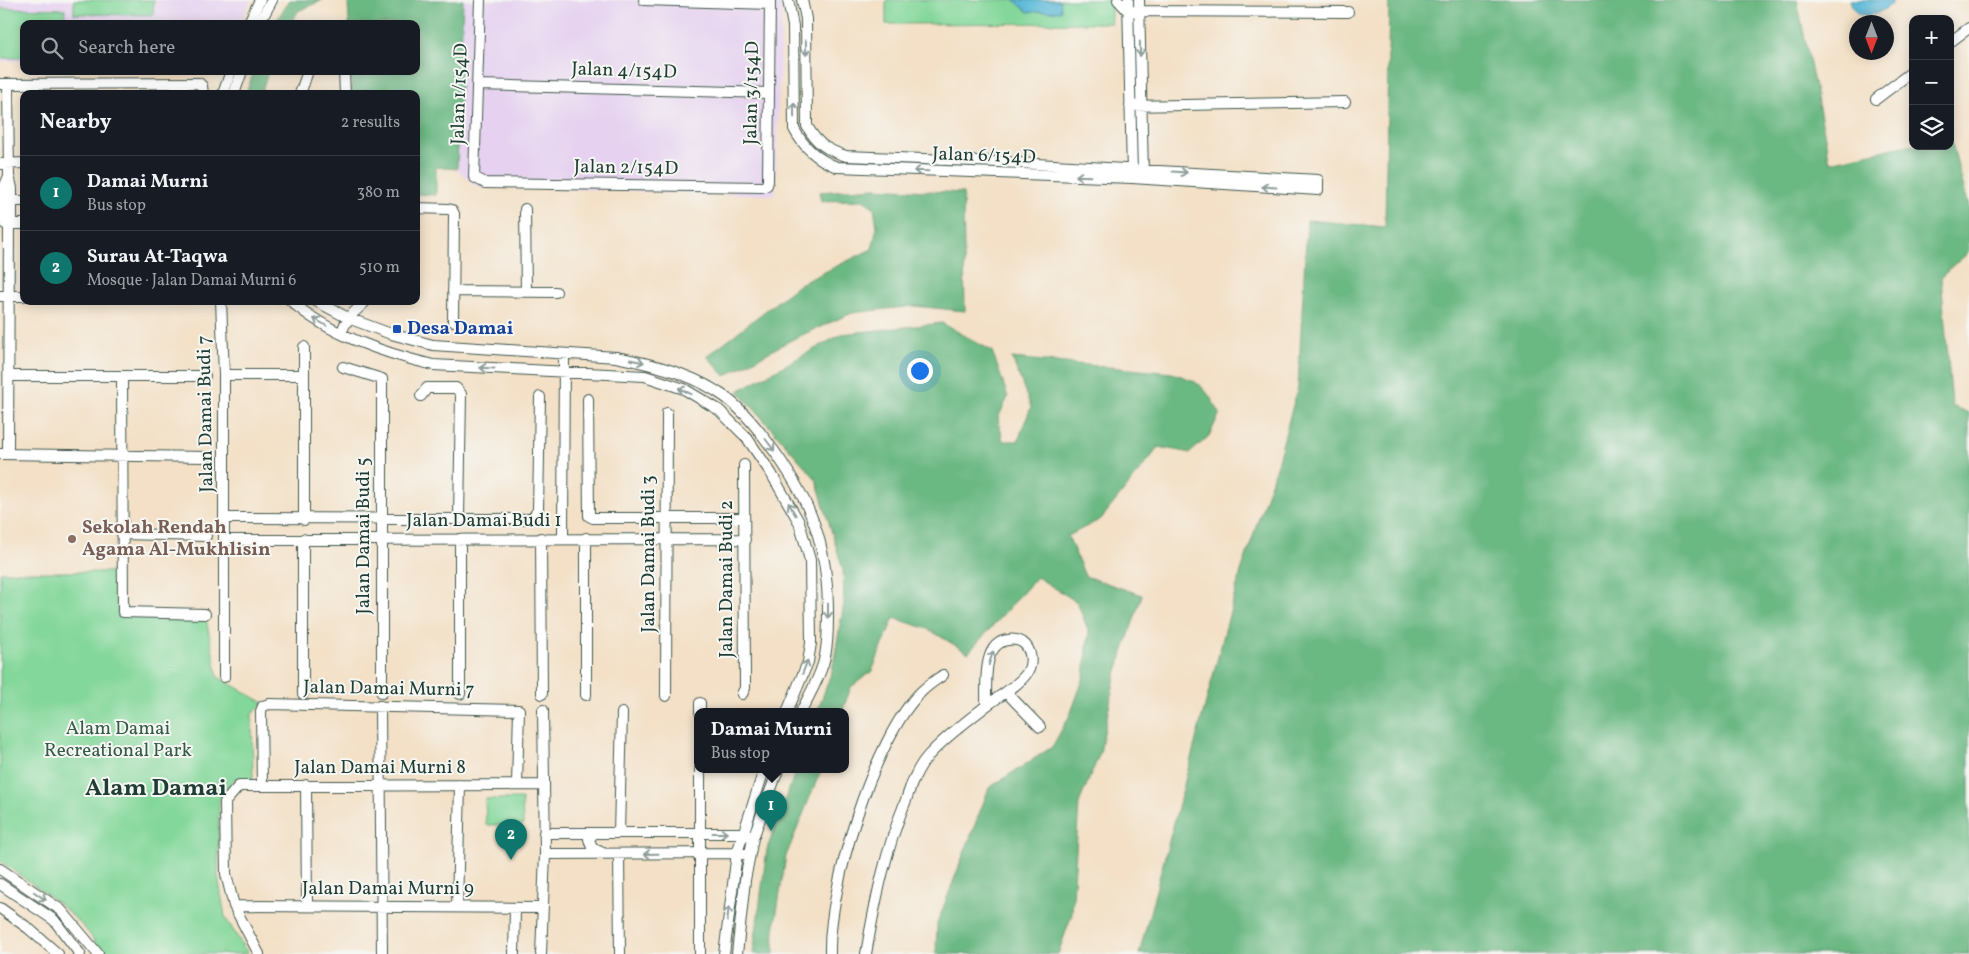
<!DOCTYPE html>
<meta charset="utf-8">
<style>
:root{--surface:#171b24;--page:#242831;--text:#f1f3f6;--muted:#9ea1a6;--line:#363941;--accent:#0f766e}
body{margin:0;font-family:Vollkorn,serif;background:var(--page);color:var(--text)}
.controls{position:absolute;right:15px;top:15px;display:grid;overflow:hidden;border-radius:10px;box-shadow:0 2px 12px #0003}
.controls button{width:45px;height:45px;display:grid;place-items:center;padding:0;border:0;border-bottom:1px solid var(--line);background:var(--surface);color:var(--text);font:25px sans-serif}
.compass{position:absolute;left:1849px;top:15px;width:45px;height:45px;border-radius:50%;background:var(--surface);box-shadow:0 2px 12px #0003;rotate:180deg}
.you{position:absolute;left:919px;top:370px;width:18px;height:18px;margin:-12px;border:4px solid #fff;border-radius:50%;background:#1a73e8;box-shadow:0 0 0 8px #1a73e833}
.badge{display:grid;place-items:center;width:32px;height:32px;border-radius:50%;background:var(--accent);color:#fff;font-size:16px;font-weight:700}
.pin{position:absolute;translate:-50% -41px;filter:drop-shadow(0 1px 2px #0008)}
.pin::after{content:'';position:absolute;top:26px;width:18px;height:15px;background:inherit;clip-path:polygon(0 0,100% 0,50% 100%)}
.popup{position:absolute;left:694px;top:708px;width:155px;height:65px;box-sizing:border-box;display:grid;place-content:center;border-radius:10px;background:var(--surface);filter:drop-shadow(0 1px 4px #0005);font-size:16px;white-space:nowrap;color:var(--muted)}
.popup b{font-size:19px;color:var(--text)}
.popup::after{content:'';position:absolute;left:50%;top:100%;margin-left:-10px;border:10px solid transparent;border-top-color:var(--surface)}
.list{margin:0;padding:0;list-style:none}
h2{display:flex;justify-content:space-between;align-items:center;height:65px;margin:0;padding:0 20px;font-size:21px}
h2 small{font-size:16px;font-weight:400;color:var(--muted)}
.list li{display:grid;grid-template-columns:32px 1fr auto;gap:15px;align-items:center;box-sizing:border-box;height:75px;padding:0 20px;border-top:1px solid var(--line)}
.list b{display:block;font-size:19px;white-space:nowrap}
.list p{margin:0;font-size:16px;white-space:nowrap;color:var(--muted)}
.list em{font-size:16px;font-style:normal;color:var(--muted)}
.icon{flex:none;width:28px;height:28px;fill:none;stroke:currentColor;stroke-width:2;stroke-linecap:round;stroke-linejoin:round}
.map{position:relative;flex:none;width:1969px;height:954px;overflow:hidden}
.search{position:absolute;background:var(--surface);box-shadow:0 2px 12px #0003;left:20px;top:20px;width:400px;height:55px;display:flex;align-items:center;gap:12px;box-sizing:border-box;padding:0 18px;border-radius:10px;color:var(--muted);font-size:19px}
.panel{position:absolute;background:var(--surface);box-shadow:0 2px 12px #0003;left:20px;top:90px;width:400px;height:215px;border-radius:10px}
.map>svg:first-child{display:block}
.built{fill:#e6d2f0}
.green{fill:#83d79a;stroke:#518a67}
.forest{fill:#6ab882;stroke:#447a5b}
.water{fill:#5bb9d9;stroke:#3d7b86}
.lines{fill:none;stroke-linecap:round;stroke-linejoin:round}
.minor-casing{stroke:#3f554a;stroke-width:12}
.minor{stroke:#fff;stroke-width:10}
.oneway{stroke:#8f9e9a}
.transit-dot{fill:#1a4fb4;stroke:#f6f6f2;stroke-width:2}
.education-dot{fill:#8d6e63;stroke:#f6f6f2;stroke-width:2}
.labels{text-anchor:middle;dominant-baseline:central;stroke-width:4;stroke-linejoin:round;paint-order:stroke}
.street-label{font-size:19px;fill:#1f3d34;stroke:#f6f6f2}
.transit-label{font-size:19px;font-weight:bold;fill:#164399;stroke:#f6f6f2;text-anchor:start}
.education-label{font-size:19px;font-weight:bold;fill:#785e54;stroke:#f6f6f2;text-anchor:start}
.park-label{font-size:19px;fill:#335c48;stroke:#f6f6f2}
.district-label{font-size:24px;font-weight:bold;fill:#1f3d34;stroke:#f6f6f2}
</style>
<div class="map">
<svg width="1969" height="954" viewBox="0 0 1969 954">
<rect width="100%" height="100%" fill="#f6f6f2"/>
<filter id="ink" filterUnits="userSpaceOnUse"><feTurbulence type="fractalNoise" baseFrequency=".02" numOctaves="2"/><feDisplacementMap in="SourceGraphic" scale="10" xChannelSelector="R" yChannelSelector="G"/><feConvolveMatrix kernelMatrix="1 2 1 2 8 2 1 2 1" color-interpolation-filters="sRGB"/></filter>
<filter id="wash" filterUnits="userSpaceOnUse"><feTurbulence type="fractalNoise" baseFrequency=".0096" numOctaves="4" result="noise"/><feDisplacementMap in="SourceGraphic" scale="20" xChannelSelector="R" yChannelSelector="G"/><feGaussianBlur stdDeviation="1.12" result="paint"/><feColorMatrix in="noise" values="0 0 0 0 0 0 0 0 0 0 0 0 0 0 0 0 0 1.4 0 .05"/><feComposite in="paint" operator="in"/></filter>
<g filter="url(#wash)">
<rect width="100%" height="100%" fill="#f3e0c6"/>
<path class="built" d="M0 0H251L240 24H24V61H0Z
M463 0H779L782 7 775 195 475 186 457 169Z"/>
<path class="green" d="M74 0H154L153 15 74 14Z
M886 0H1111V23L886 24Z
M0 8 65 9V24H24V58H0Z
M0 572H116L118 614 206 619 218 677 264 703 252 714 253 780 234 779 219 800 218 876 225 917 248 954H103C80 913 37 888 0 861Z
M485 799H522L523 825H486Z"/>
<path class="forest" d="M290 0H323L298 11 291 24H274Z
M341 0H463L457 169 436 167V195L416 194V94H352L351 71H416V24H349L348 2Z
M1389 0H1797L1830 162 1913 144V146H1950V136L1969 207V252L1941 277 1952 406 1969 413V954H1139L1239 578 1277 464 1298 387 1307 220 1385 227Z
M254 71H268L261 94H246Z
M875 188 963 193 965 311 913 306 852 313 793 339 725 376 707 356 800 284 872 249 877 227 874 207 863 200 821 201 819 192Z
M942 323 992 351 1008 397 998 418 1003 441H1018L1031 407 1012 358 1172 373C1202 382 1204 387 1220 413L1209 436 1190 453 1159 447 1101 519 1068 536 1085 576 1142 595 1115 677 1100 753 1079 803 1072 914 1058 954H936L937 924 989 788 1052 747 1070 715 1084 677 1089 632 1077 602 1037 577 968 653 928 629 894 618 872 671 851 687 842 712H817L832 671 844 603 843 570 816 479 738 391 842 334Z
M796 770H821L786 856 774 930V954H753L767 849Z"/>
<path class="water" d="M1014 0H1060L1061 11 1028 12Z
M1850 0H1893C1889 11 1864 21 1855 11 1853 9 1851 3 1850 0Z"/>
</g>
<g filter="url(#ink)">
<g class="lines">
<g class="minor-casing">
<path id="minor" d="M480 0 474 177 485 183 762 187 767 185 768 181 770 0
M644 0 770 4
M788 0 793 26 794 129C804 148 818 160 837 167L1132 178 1318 190V180L1000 162 846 156C827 150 817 144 807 126L806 19 802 0
M1118 0 1128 11 1348 12
M1128 0 1132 174
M1139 0 1143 174
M248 24 260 0
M259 24 272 0
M1950 42 1969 28
M344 71 345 94
M0 84 199 83 202 86 203 94
M8 84 9 176 12 188V221L9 224 8 454
M477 85 769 93
M223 94 231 71
M234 94 242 71
M300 94 308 71
M1876 99 1913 71
M1130 106 1345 102
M0 164 24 163
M9 176 4 188V221L9 224
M6 201H24
M416 208 448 209 452 210 454 214 453 321
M525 209 526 292
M5 224H24
M453 291 556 292
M0 296H24
M221 301 224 375V677
M291 301C329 335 384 353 433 365L645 376 684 389 719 410 747 438 771 473 799 522 810 560 811 643 808 662 787 712
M316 301 348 318 391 334 433 345 616 357C651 364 686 372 716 391 738 404 754 424 769 444 810 499 828 543 828 612 828 628 828 648 823 664 818 681 808 697 801 712
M341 333 348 318 366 301
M304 347V520
M343 367 382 379V693
M224 375H304
M9 376H205
M122 376 123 612 205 614
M421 396 427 388H456L461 394 459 518
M588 399 589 516 593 518H744
M0 454 206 457
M224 518 532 519 538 510 540 397
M122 534 206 536
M541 538 542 694
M563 538 564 355
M303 539V694
M224 540 745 539
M1006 692 1040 727
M460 694V539
M742 694 745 688 744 465
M586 695V538
M666 696 667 413
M380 706 382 954
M700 712V703
M700 770V954
M306 785 307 906
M262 786 261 711 263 706 269 704 519 710 517 785
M544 833H742L753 838
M594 833 589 839 592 848 603 853
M619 833 622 713
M545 854 737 853 749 855
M619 854 620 954
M0 869 61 910 98 954
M0 884 54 920 80 954
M234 906 542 908
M457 907 460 785
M0 908 28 928 58 954
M259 954 234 906 226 874 225 802 239 786 544 785
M514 954 515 909
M541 954 545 854 543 710
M724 954 737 853 764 770
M737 954 745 880 753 838 778 770
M830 954C828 889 874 736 922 691 928 685 936 680 943 675
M866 954C875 901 886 849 906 800 911 785 917 768 928 756 945 737 966 722 986 706 999 696 1017 687 1027 673 1033 664 1032 649 1022 642 1018 640 1013 639 1008 640 981 643 987 687 986 706"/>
</g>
<use href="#minor" class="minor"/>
</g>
<defs><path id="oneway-shaft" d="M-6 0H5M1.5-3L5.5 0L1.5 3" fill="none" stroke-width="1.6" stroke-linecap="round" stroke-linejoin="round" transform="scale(1.25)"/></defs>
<g class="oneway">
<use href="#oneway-shaft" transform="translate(806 48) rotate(89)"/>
<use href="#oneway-shaft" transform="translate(1140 49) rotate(89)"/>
<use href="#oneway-shaft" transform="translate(794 110) rotate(-91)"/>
<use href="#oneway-shaft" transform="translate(921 171) rotate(-178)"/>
<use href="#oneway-shaft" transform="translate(1180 172) rotate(4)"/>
<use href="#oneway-shaft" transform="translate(1083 176) rotate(-178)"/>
<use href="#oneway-shaft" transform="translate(1269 187) rotate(-176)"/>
<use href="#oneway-shaft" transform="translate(320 322) rotate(-150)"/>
<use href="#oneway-shaft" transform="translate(637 361) rotate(11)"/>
<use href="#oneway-shaft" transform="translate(487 368) rotate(-177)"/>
<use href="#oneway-shaft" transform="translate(685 391) rotate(-154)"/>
<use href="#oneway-shaft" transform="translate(770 445) rotate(53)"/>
<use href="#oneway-shaft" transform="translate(792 509) rotate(-120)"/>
<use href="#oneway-shaft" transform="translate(828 611) rotate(90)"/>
<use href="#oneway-shaft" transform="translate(991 658) rotate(-72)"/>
<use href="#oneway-shaft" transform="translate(805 667) rotate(-69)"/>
<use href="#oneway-shaft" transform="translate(720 833)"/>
<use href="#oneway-shaft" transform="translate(651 854) rotate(179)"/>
<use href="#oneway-shaft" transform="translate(40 896) rotate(35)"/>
<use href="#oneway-shaft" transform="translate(728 914) rotate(-83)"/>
</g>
</g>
<rect class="transit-dot" x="392" y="324" width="10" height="10" rx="2.5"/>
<circle class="education-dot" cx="72" cy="539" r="5"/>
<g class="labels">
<g class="street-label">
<text transform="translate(624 71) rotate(2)">Jalan 4/154D</text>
<text transform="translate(752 93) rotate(-89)">Jalan 3/154D</text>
<text transform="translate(460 94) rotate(-88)">Jalan 1/154D</text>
<text transform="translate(984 156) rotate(2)">Jalan 6/154D</text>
<text transform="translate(626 168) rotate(1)">Jalan 2/154D</text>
<text transform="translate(206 414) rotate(-91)">Jalan Damai Budi 7</text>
<text x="484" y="521">Jalan Damai Budi 1</text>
<text transform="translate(364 536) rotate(-90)">Jalan Damai Budi 5</text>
<text transform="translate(649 554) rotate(-90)">Jalan Damai Budi 3</text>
<text transform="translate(727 579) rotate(-90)">Jalan Damai Budi 2</text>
<text transform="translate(389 689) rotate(1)">Jalan Damai Murni 7</text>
<text x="380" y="768">Jalan Damai Murni 8</text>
<text x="388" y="889">Jalan Damai Murni 9</text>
</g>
<g class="transit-label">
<text x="407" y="329">Desa Damai</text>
</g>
<g class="education-label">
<text x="82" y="528">Sekolah Rendah<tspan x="82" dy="22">Agama Al-Mukhlisin</tspan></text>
</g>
<g class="park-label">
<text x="118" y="729">Alam Damai<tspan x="118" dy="22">Recreational Park</tspan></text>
</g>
<g class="district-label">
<text x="156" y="789">Alam Damai</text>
</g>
</g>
</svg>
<div class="controls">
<button>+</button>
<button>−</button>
<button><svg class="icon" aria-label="layers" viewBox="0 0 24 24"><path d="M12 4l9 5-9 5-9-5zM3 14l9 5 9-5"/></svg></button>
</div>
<svg class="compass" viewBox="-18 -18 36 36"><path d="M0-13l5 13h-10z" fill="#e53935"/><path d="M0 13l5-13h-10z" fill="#9ea1a6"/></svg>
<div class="you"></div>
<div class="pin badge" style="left:771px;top:831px">1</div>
<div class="popup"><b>Damai Murni</b>Bus stop</div>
<div class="pin badge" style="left:511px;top:860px">2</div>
<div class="search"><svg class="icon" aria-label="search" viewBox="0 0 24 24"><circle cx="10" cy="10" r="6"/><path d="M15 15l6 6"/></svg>Search here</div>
<section class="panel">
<h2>Nearby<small>2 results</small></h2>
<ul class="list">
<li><span class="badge">1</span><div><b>Damai Murni</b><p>Bus stop</p></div><em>380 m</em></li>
<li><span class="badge">2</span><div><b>Surau At-Taqwa</b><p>Mosque · Jalan Damai Murni 6</p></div><em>510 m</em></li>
</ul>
</section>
</div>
